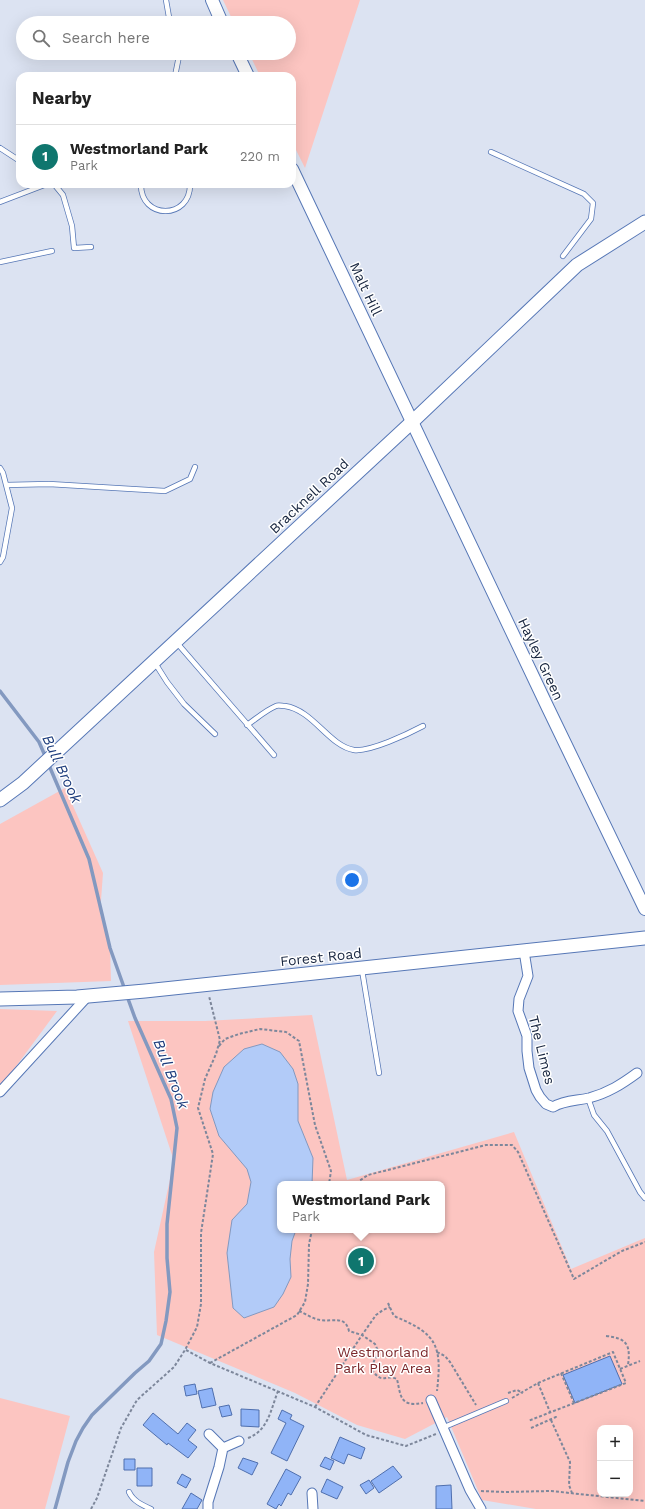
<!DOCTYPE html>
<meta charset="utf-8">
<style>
:root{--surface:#fff;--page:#f6f6f6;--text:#222;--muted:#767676;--line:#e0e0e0;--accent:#0f766e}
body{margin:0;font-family:"Work Sans",sans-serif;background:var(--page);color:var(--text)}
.controls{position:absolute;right:12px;bottom:12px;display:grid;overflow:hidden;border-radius:8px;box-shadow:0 4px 16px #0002}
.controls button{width:36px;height:36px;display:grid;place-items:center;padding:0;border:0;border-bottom:1px solid var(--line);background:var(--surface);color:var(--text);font:20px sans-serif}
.you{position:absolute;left:352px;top:880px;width:14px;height:14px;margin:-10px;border:3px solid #fff;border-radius:50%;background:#1a73e8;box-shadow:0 0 0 6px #1a73e833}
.badge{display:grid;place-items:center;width:26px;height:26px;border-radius:50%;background:var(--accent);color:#fff;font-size:13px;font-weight:700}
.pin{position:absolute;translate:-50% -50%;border:2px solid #fff;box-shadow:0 1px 4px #0006}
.popup{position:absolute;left:277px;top:1181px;width:168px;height:52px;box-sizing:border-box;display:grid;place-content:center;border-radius:8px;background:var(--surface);filter:drop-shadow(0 1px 3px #0005);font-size:13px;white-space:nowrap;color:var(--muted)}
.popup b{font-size:15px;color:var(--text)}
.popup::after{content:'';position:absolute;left:50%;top:100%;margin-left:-8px;border:8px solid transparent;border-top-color:var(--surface)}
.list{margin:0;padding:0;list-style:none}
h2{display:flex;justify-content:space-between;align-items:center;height:52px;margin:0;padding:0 16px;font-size:17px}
h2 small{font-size:13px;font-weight:400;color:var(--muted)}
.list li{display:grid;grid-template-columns:26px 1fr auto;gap:12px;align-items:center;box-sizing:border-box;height:64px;padding:0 16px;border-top:1px solid var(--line)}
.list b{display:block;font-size:15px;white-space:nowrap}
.list p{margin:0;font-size:13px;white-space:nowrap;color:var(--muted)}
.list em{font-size:13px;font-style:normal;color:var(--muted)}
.icon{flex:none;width:22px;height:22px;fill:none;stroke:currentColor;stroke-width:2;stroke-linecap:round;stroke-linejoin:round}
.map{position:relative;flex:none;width:645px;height:1509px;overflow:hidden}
.search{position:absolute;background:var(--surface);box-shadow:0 4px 16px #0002;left:16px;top:16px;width:280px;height:44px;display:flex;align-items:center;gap:10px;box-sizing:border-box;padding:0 14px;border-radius:22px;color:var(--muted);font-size:15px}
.panel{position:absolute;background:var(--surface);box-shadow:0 4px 16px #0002;left:16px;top:72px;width:280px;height:116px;border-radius:12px}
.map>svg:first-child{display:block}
.green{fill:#fcc5c1;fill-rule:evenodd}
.water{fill:#b2cbf8;stroke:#8399c0}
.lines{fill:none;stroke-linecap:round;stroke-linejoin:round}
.stream{stroke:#8399c0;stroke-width:3.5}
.building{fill:#90b4f7;stroke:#4f6fae}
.service-casing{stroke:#5677b6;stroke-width:6}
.minor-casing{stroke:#5677b6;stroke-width:11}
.tertiary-casing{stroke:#5677b6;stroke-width:14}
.secondary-casing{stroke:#5677b6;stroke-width:15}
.path{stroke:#7d879b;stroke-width:2;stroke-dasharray:3 2;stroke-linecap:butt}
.service{stroke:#fff;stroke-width:4.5}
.minor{stroke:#fff;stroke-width:9}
.tertiary{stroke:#fff;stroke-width:12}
.secondary{stroke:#fff;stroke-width:13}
.labels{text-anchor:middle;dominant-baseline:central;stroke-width:3;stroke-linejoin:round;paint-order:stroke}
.street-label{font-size:14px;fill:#16243e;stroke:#fff}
.park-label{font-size:14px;fill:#7c282b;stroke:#fff}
.water-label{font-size:15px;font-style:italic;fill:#1c3c7c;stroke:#fff}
</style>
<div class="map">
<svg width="645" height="1509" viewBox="0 0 645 1509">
<rect width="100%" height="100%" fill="#dce3f2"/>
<path class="green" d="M223 0H360L305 168 292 142V76H260L249 53H289V23H234Z
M65 788 103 873 100 914 110 947 111 981 0 985V824Z
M0 1009 57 1011 0 1088Z
M312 1015 347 1180 514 1132 571 1269 645 1238V1509H536L482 1500 447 1417 405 1439 357 1425 295 1393 157 1335 154 1252 174 1161 128 1021H205ZM280 1184H442V1230H280ZM600 1428H630V1494H600Z
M0 1398 70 1416 45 1509H0Z"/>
<path class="water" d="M262 1044 280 1052 293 1069 298 1084V1121L313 1158 312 1184H280V1230H296L292 1241 290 1259 291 1277 283 1294 274 1307 244 1318 233 1308 227 1253 232 1220 247 1204 251 1182 247 1169 219 1136 210 1109 213 1092 224 1067 244 1049Z"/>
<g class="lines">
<path class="stream" d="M0 691 39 742 46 758
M48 763 89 859 110 948 125 990
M55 1509 68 1462 76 1441 83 1428 92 1415 135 1373 149 1361 161 1344 166 1321 170 1292 167 1258V1224L177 1128 171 1099 135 1018 127 996"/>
</g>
<path class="building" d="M610 1356 622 1384 575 1403 563 1375Z
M195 1384 197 1394 186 1396 184 1386Z
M212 1388 216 1405 202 1408 198 1391Z
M229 1405 232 1415 222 1417 219 1407Z
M241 1409 259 1410V1427L241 1426Z
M282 1410 292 1415 290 1419 304 1426 287 1461 271 1453 286 1423 278 1419Z
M153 1413 178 1434 187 1423 196 1430 188 1440 197 1447 188 1458 168 1443 167 1445 143 1425Z
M340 1437 365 1448 361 1459 348 1454 344 1464 331 1458Z
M325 1457 334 1461 330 1470 320 1466Z
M243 1458 258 1463 252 1475 238 1468Z
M124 1459H135V1470H124Z
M393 1466 402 1477 379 1493 371 1481Z
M137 1468H152V1486H137Z
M286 1469 301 1477 291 1495 288 1493 281 1506 279 1504 276 1509 267 1504Z
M182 1474 191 1479 186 1488 177 1483Z
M327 1479 343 1487 337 1499 321 1492Z
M369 1480 374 1488 366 1494 360 1485Z
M451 1485 452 1509H436V1486Z
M191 1493 202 1500 197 1509H182Z"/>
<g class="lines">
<g class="service-casing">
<path id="service" d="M166 0 170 23
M175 76 179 56V53
M0 148 20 161
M491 152 584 194 593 203 591 219 563 256
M54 184 63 195 72 226 74 248 91 247
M141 184C140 220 191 220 190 184
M0 202 47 184
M0 262 52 251
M0 468 3 473 12 508 3 557 0 562
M6 485 49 484 165 491 190 479 195 467
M177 643 274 755
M155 663 167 682 184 704 215 734
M247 725C256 719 266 710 276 706 278 705 282 706 285 706 313 710 329 746 354 750 370 752 408 734 423 726
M362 970 379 1073
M588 1098 594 1115 607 1131 640 1192 645 1198
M442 1428 506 1401
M129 1492C133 1501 142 1505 151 1509"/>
</g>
<g class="minor-casing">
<path id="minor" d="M524 951 528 976 519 999 518 1011 527 1036V1051L529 1068 536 1090 540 1097 546 1104 553 1107C565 1100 576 1101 589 1098 608 1093 622 1084 637 1073
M0 1092 87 997
M431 1400 470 1490 481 1509
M209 1434 223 1448 239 1441
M312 1493 313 1509
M208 1509V1502L219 1467 223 1448"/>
</g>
<g class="tertiary-casing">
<path id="tertiary" d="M212 0 222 23
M237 53 248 76
M292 169 548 708 645 909"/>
</g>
<g class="secondary-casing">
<path id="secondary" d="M0 800 23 783 412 422 577 265 645 222
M0 999 77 997 145 991 645 938"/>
</g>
<path class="path" d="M219 1046 225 1039 239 1034 260 1029 286 1032 299 1041 315 1125 331 1171 329 1184
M357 1184 359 1181 368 1175 486 1145H512L518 1152 574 1279 622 1251 645 1242
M388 1303 393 1314 396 1317C438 1334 442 1347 437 1391
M299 1311C306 1314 313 1319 320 1320 333 1322 345 1315 349 1331L362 1335 375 1344 379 1353 374 1361 372 1370C383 1385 384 1374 397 1379 401 1397 400 1407 423 1403
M606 1336C626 1338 631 1344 628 1365
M186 1350 210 1363 315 1407 366 1435 406 1446 436 1434
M437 1352 445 1356 450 1362 476 1405
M210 1363 297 1315 305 1302 308 1284 309 1244 312 1230
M620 1369 640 1361
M561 1373 574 1403
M538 1383 550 1412
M508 1393 517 1390 523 1393
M512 1398 538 1383 613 1352 626 1383 528 1421
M315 1407 362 1335 376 1315 383 1310 390 1307
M551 1420 570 1462 569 1485 572 1493
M531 1428 556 1417 557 1419
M248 1438C268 1431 271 1409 278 1391
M481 1491 504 1492 551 1491 645 1501
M91 1509 97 1498 121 1428 137 1400 174 1367 185 1350 197 1327 201 1304V1233L213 1154 198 1108 205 1079 216 1054 220 1040 209 996"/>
<use href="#service" class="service"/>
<use href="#minor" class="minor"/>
<use href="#tertiary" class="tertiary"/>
<use href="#secondary" class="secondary"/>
</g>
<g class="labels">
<g class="street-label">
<text transform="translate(366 289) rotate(65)">Malt Hill</text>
<text transform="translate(309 496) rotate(-43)">Bracknell Road</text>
<text transform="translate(541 659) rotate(65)">Hayley Green</text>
<text transform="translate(321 957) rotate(-6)">Forest Road</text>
<text transform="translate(542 1050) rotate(76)">The Limes</text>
</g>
<g class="park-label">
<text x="383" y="1352">Westmorland<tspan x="383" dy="16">Park Play Area</tspan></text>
</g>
<g class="water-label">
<text transform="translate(62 769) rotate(65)">Bull Brook</text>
<text transform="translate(171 1074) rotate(69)">Bull Brook</text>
</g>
</g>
</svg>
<div class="controls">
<button>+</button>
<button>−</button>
</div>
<div class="you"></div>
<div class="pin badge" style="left:361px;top:1261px">1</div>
<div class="popup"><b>Westmorland Park</b>Park</div>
<div class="search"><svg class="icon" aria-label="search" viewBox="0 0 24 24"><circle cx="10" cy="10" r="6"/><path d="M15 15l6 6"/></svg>Search here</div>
<section class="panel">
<h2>Nearby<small></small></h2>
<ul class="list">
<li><span class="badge">1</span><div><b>Westmorland Park</b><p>Park</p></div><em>220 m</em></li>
</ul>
</section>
</div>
